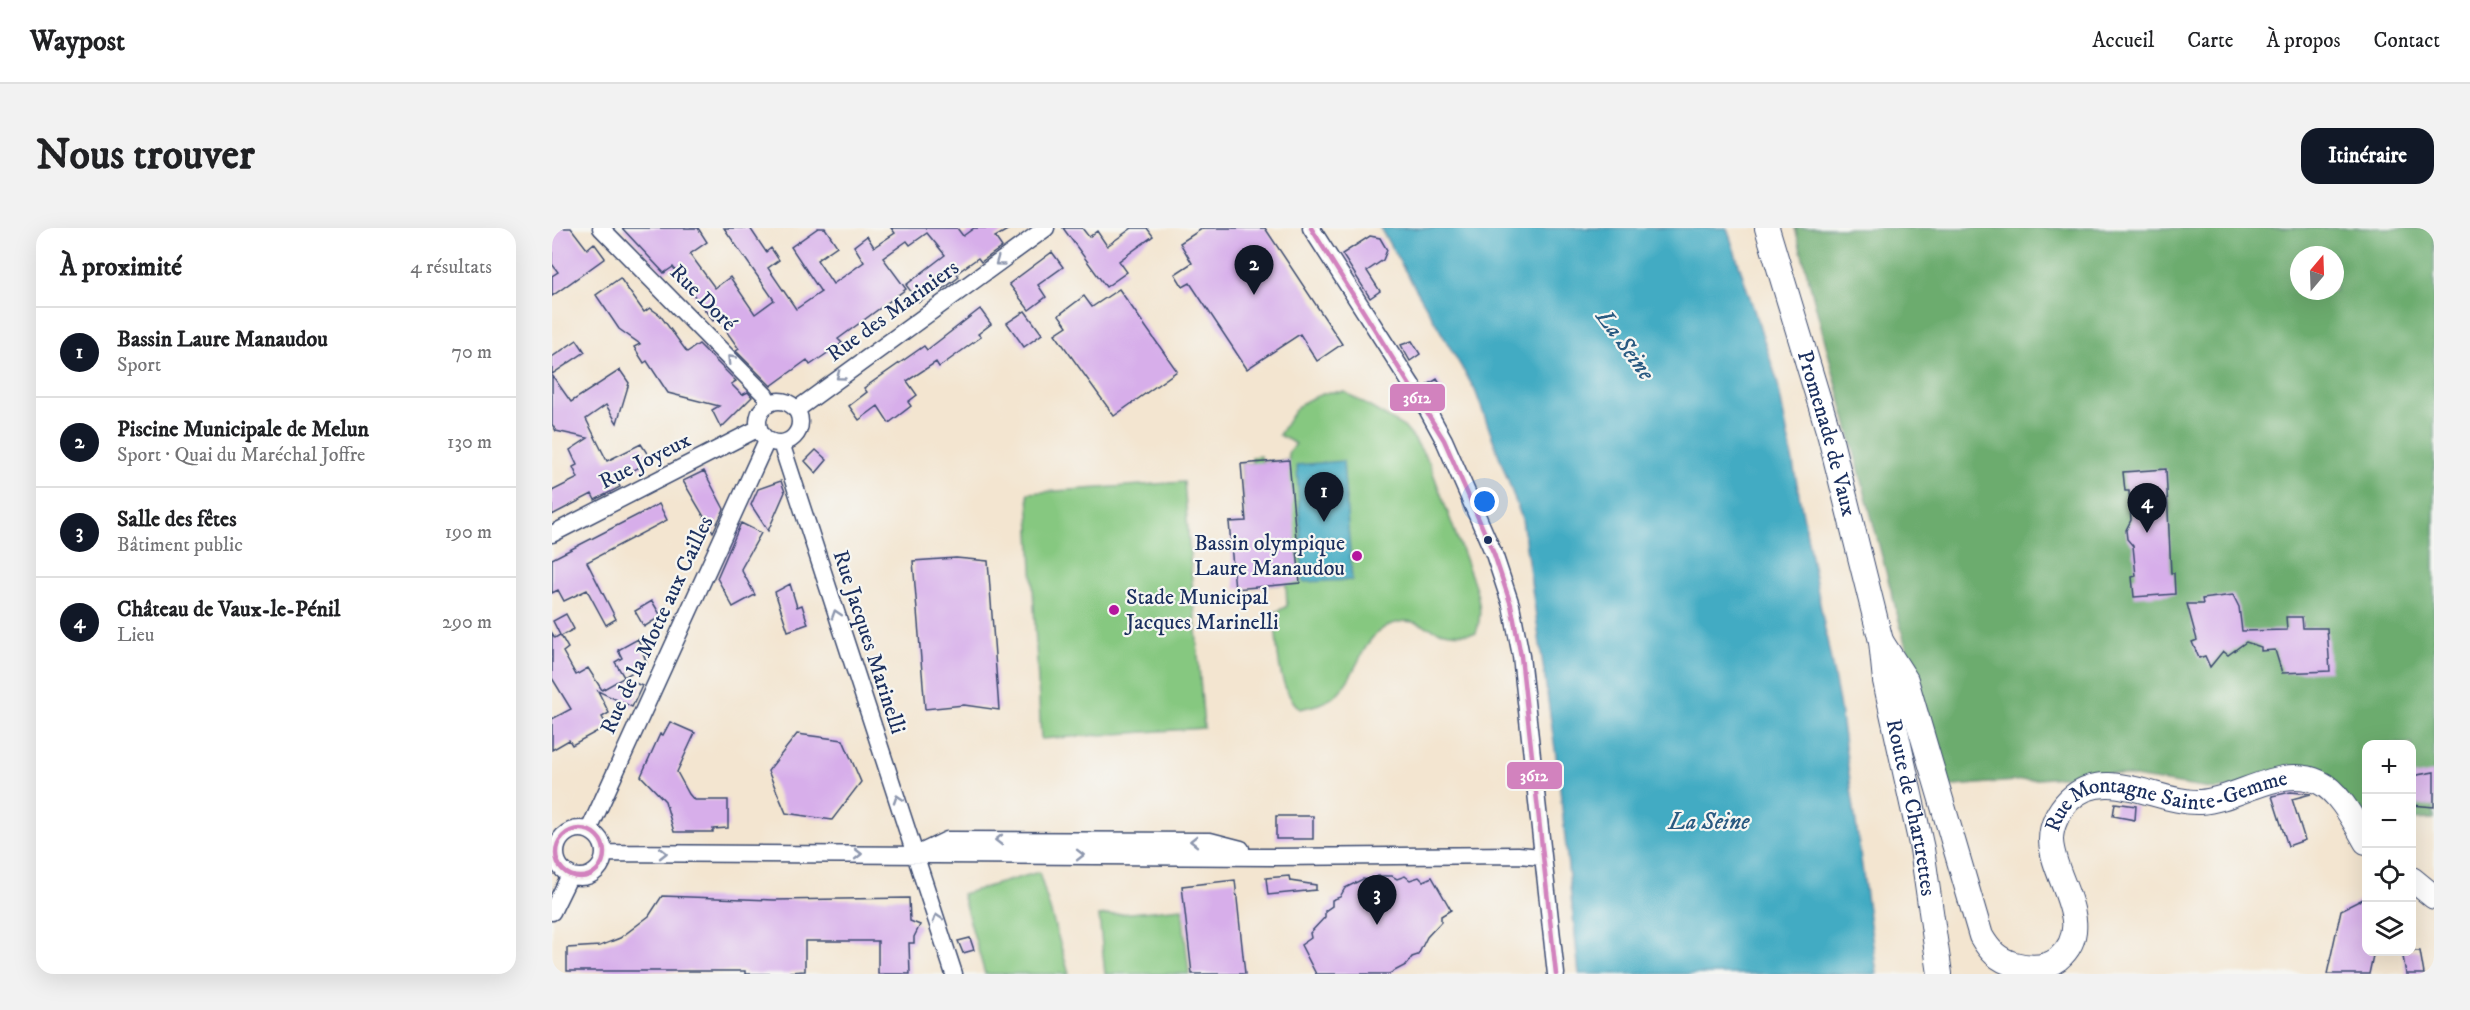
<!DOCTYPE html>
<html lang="fr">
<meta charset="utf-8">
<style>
:root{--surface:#fff;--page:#f2f2f2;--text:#202124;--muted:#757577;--line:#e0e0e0;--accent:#111827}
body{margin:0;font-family:"IM FELL DW Pica",serif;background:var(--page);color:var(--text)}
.controls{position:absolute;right:18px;bottom:18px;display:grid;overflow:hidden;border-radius:12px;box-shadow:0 6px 24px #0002}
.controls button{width:54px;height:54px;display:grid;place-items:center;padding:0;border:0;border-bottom:2px solid var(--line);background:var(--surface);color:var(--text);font:30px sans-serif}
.compass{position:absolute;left:1738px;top:18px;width:54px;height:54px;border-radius:50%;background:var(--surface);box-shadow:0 6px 24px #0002;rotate:19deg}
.you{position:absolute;left:933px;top:274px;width:21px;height:21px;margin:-15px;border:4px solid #fff;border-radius:50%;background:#1a73e8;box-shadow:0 0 0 9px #1a73e833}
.badge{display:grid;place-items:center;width:39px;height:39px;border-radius:50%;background:var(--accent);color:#fff;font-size:20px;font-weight:700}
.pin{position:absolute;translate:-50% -50px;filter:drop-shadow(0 2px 3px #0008)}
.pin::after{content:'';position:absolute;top:32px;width:21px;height:18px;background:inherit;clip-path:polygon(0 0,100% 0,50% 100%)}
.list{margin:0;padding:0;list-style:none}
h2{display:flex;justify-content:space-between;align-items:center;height:78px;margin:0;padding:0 24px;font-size:26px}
h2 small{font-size:20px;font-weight:400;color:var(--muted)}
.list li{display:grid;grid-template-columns:39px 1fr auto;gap:18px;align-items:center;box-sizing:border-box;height:90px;padding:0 24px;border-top:2px solid var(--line)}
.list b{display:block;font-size:22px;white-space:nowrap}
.list p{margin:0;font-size:20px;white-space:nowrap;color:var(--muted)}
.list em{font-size:20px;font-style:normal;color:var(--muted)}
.icon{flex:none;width:33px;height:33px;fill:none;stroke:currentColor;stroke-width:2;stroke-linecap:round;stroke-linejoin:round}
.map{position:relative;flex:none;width:1882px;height:746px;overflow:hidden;border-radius:18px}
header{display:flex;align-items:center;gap:36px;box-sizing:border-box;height:84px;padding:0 30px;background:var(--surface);border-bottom:2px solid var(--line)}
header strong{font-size:28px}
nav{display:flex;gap:33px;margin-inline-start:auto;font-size:21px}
.intro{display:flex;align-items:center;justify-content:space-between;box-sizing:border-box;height:144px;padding:0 36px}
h1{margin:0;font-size:42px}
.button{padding:15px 27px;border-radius:18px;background:var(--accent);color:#fff;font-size:21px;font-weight:700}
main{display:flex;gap:36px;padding:0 36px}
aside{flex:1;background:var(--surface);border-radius:18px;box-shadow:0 6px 24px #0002}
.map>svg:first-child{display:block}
.green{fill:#86c880;stroke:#507c6f;stroke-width:1.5}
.forest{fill:#6cac6e;stroke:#446e66;stroke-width:1.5;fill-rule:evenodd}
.water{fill:#43abc3;stroke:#2f6d90;stroke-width:1.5}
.building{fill:#d7aeea}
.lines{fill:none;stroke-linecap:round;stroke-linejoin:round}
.street-casing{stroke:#3b4a6f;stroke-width:19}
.secondary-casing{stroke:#3b4a6f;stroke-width:26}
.street{stroke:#fff;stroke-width:16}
.secondary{stroke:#fff;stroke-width:24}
.bus-1-casing{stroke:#f6f6f2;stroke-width:9}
.bus-1{stroke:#d282be;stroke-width:4.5}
.oneway{stroke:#8d97ae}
.bus-dot{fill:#1b2f5e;stroke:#f6f6f2;stroke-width:2}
.poi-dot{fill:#b5179e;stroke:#f6f6f2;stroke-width:2}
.labels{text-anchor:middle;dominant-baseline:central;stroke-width:4.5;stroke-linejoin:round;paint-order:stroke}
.street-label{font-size:22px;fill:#1b2f5e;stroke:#f6f6f2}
.poi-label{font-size:22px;fill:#1b2f5e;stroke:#f6f6f2;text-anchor:end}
.water-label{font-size:24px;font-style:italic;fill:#295a81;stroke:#f6f6f2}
.line-badge{stroke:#f6f6f2;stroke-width:2}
.badge-label{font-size:16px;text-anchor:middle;font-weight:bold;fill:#fff}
</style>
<header>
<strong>Waypost</strong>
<nav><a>Accueil</a><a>Carte</a><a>À propos</a><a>Contact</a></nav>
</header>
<div class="intro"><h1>Nous trouver</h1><a class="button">Itinéraire</a></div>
<main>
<aside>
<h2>À proximité<small>4 résultats</small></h2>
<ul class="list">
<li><span class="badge">1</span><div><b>Bassin Laure Manaudou</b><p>Sport</p></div><em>70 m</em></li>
<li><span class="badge">2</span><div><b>Piscine Municipale de Melun</b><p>Sport · Quai du Maréchal Joffre</p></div><em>130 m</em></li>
<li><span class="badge">3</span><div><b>Salle des fêtes</b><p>Bâtiment public</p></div><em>190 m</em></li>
<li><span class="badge">4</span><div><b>Château de Vaux-le-Pénil</b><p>Lieu</p></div><em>290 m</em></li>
</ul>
</aside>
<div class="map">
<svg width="1882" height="746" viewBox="0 0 1882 746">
<rect width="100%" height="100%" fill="#f6f6f2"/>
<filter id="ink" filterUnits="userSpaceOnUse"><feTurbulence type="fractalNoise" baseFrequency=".0167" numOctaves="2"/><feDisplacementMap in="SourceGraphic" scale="12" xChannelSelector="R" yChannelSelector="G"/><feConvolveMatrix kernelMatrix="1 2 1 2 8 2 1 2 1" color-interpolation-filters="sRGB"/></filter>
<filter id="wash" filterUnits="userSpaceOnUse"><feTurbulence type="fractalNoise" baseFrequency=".008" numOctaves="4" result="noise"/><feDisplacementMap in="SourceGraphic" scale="24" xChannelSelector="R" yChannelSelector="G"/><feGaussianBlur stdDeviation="1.35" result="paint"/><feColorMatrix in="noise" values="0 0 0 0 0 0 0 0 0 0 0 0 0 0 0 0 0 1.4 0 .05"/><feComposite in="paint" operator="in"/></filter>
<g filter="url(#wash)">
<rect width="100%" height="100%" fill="#f3e5d0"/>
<path class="green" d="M777 164H793L852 199 863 212 877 234 923 358C928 375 930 388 924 405 911 406 899 406 887 403 873 399 862 391 847 394 809 402 810 441 786 465 776 475 761 478 748 481 723 459 726 415 722 385L735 378 734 356 700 359 689 236 700 235V229L709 228 710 234 737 232 736 225 744 216 727 207C744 179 744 174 777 164Z
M632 254 652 500 489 511 476 265Z
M487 644 517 746H433L410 666Z
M630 680 637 746H553L547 688Z"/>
<path class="forest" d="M1243 0H1882V591L1860 592V516H1814V595L1771 547 1664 562 1557 545 1391 559ZM1747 27H1783V63H1747Z"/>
<path class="water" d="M828 0H1175L1225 152 1287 474 1325 746H1027L1006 542 970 291 923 162Z
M791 233 800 352 751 354 745 237Z"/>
<g id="blocks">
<path class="building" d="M0 0H19L35 21 42 15 53 30 0 68V48L6 44 0 36Z
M70 0H146L155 14 138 26 163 60 178 49 203 86 222 72 172 0H198L214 24 219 20 227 32 216 40 244 81 269 64 239 19 266 0H273L285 18 265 32 281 56 312 34 302 18 315 8 322 19 343 5 339 0H405L411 8 422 0H459L443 9 450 19 429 34 426 30 405 45 407 49 391 61 389 57 367 74 354 57 393 27 375 5 358 17 355 13 331 30 354 61 286 111 290 115 280 122 258 137 255 132 219 158 184 123 187 121 165 90 161 93 121 39 112 45Z
M511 0H530L537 9 545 3 555 18 580 0H595L601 8 567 33 575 44 554 59Z
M651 0H713L790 116 765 133 748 106 695 141 638 55 631 59 623 46 640 35 628 15Z
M818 8 828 10 835 22 831 32 815 43 828 63 818 70 790 26Z
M500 24 511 39 486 57 494 69 477 82 457 56Z
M68 50 92 84 98 80 108 87 135 124 147 116 184 153 179 156 190 167 196 164 200 169 169 200 160 182 167 178 116 165 95 133 92 135 82 119 88 116 67 101 44 67Z
M567 61 625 143 562 188 503 106 515 98 507 87 532 68 540 79Z
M428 81 439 96 426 106 429 109 397 132 387 139 384 134 355 153 365 167 356 174 359 178 337 195 326 178 307 192 297 178 315 164 312 160 372 118 375 122Z
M473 83 490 106 472 119 455 95Z
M25 112 33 124 0 146V129Z
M860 113 868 126 858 133 849 117Z
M68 142 77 155 65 195 54 177 34 191 55 233 89 216 100 233 64 251 68 259 43 272 40 266 0 287V263L26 250 21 239 25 237 18 222 36 210 4 203 0 196V147L19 174Z
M885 151 894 166 884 172 874 158Z
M264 222 275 232 264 245 253 233Z
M737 232 748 355 683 361 677 294 694 293 689 236Z
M1614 241 1619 345H1622L1623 366 1582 369 1580 349 1584 348 1581 318 1575 311 1574 302 1579 292 1577 263H1573L1571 244Z
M152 243 172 281 161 304 131 253Z
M229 253 233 264 216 303 199 277 206 261Z
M107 276 115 292 35 334 64 391 54 397 35 362 12 373 6 362 0 365V331Z
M189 295 209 305 189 341 203 367 181 379 165 350Z
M404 330 436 333 447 482 412 477 373 481 361 333Z
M238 356 245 379 250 377 256 396 236 403 223 364Z
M1681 367 1687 379 1690 403 1735 402 1734 389H1750L1751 400H1775L1778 443 1730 445 1723 422 1709 423V419L1694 414 1676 427 1671 423 1658 439 1653 428 1647 430 1640 414 1645 412 1635 376H1651L1650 371Z
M100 373 109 388 92 399 83 383Z
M14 386 22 401 9 408 16 420 11 424 24 447 36 440 50 462 71 450 90 458 80 479 46 463 57 485 50 489 55 498 20 517 17 512 0 522V491L19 481 0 450V405L3 410 8 407 1 393Z
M86 411 95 436 72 449 63 434 70 430 66 422Z
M118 494 143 505 125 544 137 566 142 572H176V600L161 601V604H122L113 573 89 548 108 506 111 507Z
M245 506 291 512 309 554 280 592 234 585 216 543Z
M1882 544V579L1860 577V548Z
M1739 564 1759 566 1740 571 1753 612 1736 618 1720 568Z
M1563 575 1584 578 1583 592 1561 588Z
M724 588H761V611H724Z
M737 648 738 653 764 657V662L716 667 714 650Z
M826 648H840L845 651 853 648 858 652 867 649 871 653 880 649 899 682 889 688V694L875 709 866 727 860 729 854 737 837 746H764L749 717 759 710 758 705 773 689V683L780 678V672L788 669 793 660 811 651 819 652Z
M683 652 693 746H640L630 658Z
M110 668 222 672 357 670 358 693 368 697 362 709V715H357L358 746H326V713H253V743L238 744V746H193V743H15V720L48 718 68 710 97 688Z
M1815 669V723H1822L1817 746H1775L1789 682Z
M418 710 422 722 411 725 406 713Z
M1850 723H1868L1872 746H1854Z"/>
</g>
</g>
<g filter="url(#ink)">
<use href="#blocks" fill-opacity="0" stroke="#3b4a6f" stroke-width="1.5"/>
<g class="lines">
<g class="street-casing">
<path id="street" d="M49 0 213 167 217 176
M759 0 875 181 892 212 942 326 959 377 969 428 1004 746
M206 194a21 21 0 1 1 42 0a21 21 0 1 1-42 0Z
M244 182 494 0
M229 215 402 746
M0 306 207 200
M4 625a24 24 0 1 1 48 0a24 24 0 1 1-48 0Z
M37 602 215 212
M52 625 720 629 966 627 990 629
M368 625 395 612 658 613 689 621
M0 684 18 647"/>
</g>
<g class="secondary-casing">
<g id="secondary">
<path id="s1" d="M1215 0 1278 209 1329 413 1333 453 1370 621 1388 746"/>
<path id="s2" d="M1329 413 1354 452 1429 708C1437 722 1446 732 1462 736 1477 740 1493 741 1506 731 1546 698 1500 651 1499 612 1499 597 1507 582 1517 572 1553 536 1607 576 1648 574 1686 572 1729 536 1767 554 1788 564 1803 595 1814 614"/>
<path d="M1860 651 1882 669"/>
</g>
</g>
<use href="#street" class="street"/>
<use href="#secondary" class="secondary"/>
<g class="bus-1-casing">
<path id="bus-1" d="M759 0 892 212 942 326 959 377 969 428 1004 746
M4 625a24 24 0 1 1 48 0a24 24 0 1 1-48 0Z"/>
</g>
<use href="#bus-1" class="bus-1"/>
</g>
<defs><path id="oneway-chevron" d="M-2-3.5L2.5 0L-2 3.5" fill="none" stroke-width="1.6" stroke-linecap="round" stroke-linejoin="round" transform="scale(1.5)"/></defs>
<g class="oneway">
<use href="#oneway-chevron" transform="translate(447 34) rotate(144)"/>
<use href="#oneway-chevron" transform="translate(179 131) rotate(-134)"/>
<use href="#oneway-chevron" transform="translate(288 148) rotate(144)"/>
<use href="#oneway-chevron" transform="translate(284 386) rotate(-108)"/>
<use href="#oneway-chevron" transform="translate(346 571) rotate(-108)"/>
<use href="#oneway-chevron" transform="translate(447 612) rotate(-180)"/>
<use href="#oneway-chevron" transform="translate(642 613) rotate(-180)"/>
<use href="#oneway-chevron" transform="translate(111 625)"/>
<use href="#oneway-chevron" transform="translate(306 626)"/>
<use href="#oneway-chevron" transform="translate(528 627)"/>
<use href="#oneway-chevron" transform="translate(385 690) rotate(-108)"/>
</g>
</g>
<circle class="bus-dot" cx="936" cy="312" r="5"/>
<g class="poi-dot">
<circle cx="805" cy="328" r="6"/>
<circle cx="562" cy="382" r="6"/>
</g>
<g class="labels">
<g class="street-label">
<text transform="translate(151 70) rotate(45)">Rue Doré</text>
<text transform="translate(341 83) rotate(-36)">Rue des Mariniers</text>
<text stroke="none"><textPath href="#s1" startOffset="214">Promenade de Vaux</textPath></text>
<text transform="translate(93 233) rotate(-27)">Rue Joyeux</text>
<text transform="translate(105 397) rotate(-65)">Rue de la Motte aux Cailles</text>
<text transform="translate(317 414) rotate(72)">Rue Jacques Marinelli</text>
<text stroke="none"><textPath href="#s1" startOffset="598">Route de Chartrettes</textPath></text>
<text stroke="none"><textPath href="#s2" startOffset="672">Rue Montagne Sainte-Gemme</textPath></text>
</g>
<g class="poi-label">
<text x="793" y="315">Bassin olympique<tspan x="793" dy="25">Laure Manaudou</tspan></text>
<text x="574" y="369" text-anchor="start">Stade Municipal<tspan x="574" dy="25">Jacques Marinelli</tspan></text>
</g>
<g class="water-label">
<text transform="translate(1073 117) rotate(54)">La Seine</text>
<text x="1157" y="594">La Seine</text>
</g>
</g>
<g class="line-badge">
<rect x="837" y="155" width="57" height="29" rx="6" fill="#d282be"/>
<rect x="954" y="533" width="57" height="29" rx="6" fill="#d282be"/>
</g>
<g class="badge-label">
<text x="865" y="175">3612</text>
<text x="982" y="553">3612</text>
</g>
</svg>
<div class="controls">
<button>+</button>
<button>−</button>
<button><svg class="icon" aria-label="locate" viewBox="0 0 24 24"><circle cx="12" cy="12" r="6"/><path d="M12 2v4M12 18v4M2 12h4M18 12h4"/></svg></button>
<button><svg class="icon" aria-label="layers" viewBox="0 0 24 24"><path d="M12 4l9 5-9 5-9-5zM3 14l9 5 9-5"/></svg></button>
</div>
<svg class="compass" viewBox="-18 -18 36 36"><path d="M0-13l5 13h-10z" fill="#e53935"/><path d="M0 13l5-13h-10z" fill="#757577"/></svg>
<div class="you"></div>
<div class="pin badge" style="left:772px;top:294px">1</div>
<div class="pin badge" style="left:702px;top:67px">2</div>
<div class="pin badge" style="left:825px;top:697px">3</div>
<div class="pin badge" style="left:1595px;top:305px">4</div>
</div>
</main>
